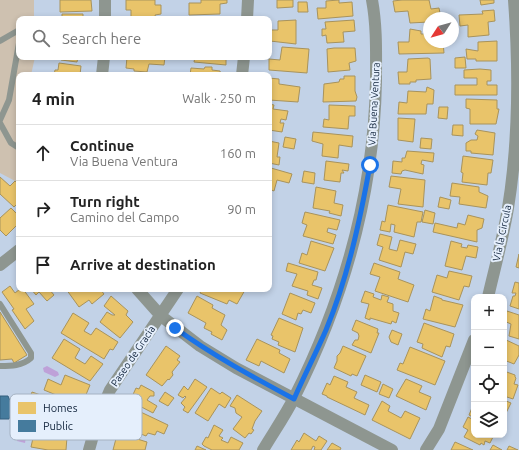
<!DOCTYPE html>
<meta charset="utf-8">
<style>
:root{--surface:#fff;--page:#f6f6f6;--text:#222;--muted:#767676;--line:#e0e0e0}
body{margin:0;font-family:Ubuntu,sans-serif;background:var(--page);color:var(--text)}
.controls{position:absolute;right:12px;bottom:12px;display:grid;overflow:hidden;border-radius:8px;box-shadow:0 2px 6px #0003}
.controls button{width:36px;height:36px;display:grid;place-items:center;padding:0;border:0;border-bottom:1px solid var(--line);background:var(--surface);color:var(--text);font:20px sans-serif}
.compass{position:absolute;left:423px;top:12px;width:36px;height:36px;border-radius:50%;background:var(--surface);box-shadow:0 2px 6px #0003;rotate:234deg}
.stop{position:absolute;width:12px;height:12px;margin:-9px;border:3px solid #1a73e8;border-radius:50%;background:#fff}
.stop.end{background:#1a73e8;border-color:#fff;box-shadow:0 1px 4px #0008}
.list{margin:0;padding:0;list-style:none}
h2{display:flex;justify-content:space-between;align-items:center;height:52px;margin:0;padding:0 16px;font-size:17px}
h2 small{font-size:13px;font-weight:400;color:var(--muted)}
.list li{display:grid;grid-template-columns:26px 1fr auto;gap:12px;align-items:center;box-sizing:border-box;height:56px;padding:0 16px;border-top:1px solid var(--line)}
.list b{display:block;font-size:15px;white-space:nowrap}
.list p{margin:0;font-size:13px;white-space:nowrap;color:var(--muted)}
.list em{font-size:13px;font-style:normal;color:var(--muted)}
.icon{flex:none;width:22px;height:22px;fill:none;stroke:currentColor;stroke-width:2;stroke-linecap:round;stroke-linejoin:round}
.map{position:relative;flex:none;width:519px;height:450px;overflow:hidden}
.search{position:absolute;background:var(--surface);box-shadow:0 2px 6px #0003;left:16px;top:16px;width:256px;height:44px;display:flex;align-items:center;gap:10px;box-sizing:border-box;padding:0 14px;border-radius:8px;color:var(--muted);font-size:15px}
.panel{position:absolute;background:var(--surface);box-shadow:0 2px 6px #0003;left:16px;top:72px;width:256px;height:220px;border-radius:8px}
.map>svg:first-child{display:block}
.green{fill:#cec1b0}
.water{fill:#bea1d8}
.homes{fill:#e9c46a;stroke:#a8935c}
.public{fill:#457b9d;stroke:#35607f}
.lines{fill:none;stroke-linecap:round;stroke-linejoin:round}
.service{stroke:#8e9690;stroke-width:6}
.minor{stroke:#8e9690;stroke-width:12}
.route{stroke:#1a73e8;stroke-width:5}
.labels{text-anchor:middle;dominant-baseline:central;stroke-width:4;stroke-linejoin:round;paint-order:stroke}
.street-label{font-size:10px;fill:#0f223a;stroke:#e5effc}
.key{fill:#e5effc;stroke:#a5b2c2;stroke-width:1}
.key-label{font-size:11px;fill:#0f223a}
</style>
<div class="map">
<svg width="519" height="450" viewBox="0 0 519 450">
<rect width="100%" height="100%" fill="#c2d2e7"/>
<path class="green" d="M0 0H34V19H19V57H35L31 75H19V183L0 173Z"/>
<path class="water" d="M47 366 58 372 59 375 55 377 44 372 43 368Z
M20 426 30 429V431H27L25 443 17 441Z"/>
<path class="homes" d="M60 0H91L92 11 60 12Z
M126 0H155V5H161V14L155 15 156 19H131V10H126Z
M201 0H227V3L220 4V14L189 15V3H201Z
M277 0H293V7L277 8Z
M339 0V3L352 2 353 16 318 19 317 8H326V1Z
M402 0H429L431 9 439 8 441 18H429V22L410 23 408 11 395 12 393 1Z
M480 0H494V3L481 5Z
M298 2H307L308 12H298Z
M494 10 495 21 488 22 489 35 468 37V25L460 26 459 15 483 14 482 11Z
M62 14H83V19H62Z
M296 20V44L270 41V30H278V21Z
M354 20 355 31 343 32 344 42 327 43 326 35 322 36V29H326L325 22Z
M410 29 421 31V34H427L429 42H443L444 53 399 54 398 42H409Z
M497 41V61H476V59H467L466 49 478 51V42Z
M282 47 309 49 307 73 269 70V59L280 60Z
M334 48H355L356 61 349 63 350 70 328 72 327 49Z
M61 57H78L77 62 61 60Z
M127 57H165L164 65 149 64 147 72 134 71V69L126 68Z
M195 57H226V65L194 62Z
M465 57 466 68H455V58Z
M428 58 430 59 431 79 416 80V82H410V84H399L398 72H407L408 59Z
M59 63 81 66 80 75H54L55 70H58Z
M205 67H212V70L220 71 221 75H190L191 68 204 69Z
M480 69 491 70V81H487V85H497V95H455V85H477V78H464V70Z
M344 76H355V91L357 97 356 101 323 102 324 84 339 82 340 79H344Z
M269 78 279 79V84L300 87 298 102 269 100Z
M427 87 434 90 433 104H427L426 114H398L399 102 407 103 408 91 426 92Z
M466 99 497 100V109H499L496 124H470V109L466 108Z
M269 104 274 105 273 109 288 111 286 120 281 119 280 123H284L282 132 269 130Z
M329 105 355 106V116H349L348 129 323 127 324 119 329 120Z
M439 107H448L447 119 438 118Z
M398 118 415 119 413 142 398 140Z
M453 125H463V136L452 135Z
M477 130 495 133 493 155 471 153V151H466V143L471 140H477L478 136 475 134Z
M313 132 353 136 352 147 339 145 338 158 322 156 323 144 312 141Z
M285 137 296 139 294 149 283 147Z
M421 138 432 139 431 149 420 148Z
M269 141 279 143 277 157H280L279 165 269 163Z
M407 151 434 153 433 162 422 160 421 164 424 165 423 174 405 170 402 171 401 174 392 173 393 161 402 162V158H405Z
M463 156 493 160 491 173H488L487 185 462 182 463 173 461 172Z
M326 161 349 164 348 171 342 170 344 173H341L340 182 324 180Z
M271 168 292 174 289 183 277 180 274 191 269 189V170Z
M304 171 315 173 314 184 302 182Z
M391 176 425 180 423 207 398 204 401 189 389 187Z
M0 177 10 186 15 181 19 185V202L14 207 0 194Z
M452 183 479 187V192L488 196 486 208 459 204 460 197 450 196Z
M316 187 336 191 334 203 343 205 341 216 329 213 330 211 313 208Z
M440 197 451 200 449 209 438 207Z
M388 205 423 212 421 222H417L414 237 394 232 395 225 391 224 390 232 380 230 382 221 385 222Z
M11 208 19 216V223L6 236 0 230V218Z
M425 210 435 213 433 224 422 222Z
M305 212 340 220 337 230 328 228 327 232 336 235 333 244 303 236 307 225 302 223Z
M468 215 484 219 482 228 477 230V242L433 232 435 223 457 228 458 223 465 225Z
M380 234 392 237 389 249 397 251 400 240 416 244 413 254 405 252 401 267 379 260 383 247 377 245Z
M311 241 334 248 325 271 299 263 302 253 307 255Z
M451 241 462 244 461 247 467 248 468 245 478 247 476 258 466 256 462 270 445 266Z
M519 254V268L516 267Z
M288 263 318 272 316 280H314L312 285 322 288 318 299 307 295 308 291 292 286 297 274 286 271Z
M374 263 400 272 398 279 414 285 408 302 375 291 380 277 370 274Z
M449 271 472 276 469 287 464 286 459 300 432 292 437 275 447 278Z
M515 282 519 283V309L510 306 513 296H515L516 293H512Z
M10 286 15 293 20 289H23L34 304 26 309 34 321 25 329 12 310 14 309 2 292Z
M31 289H49L54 295 47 301 39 292 36 295Z
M66 289H88L89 291 100 289 104 294 92 304 89 300 79 307Z
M202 289H243L245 290 237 304 229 300 227 304 200 293Z
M365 291 374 294 373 297 381 300 382 295 389 297 387 302 393 304V311L399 313 396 323 392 321 391 324 370 318V320L365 318 369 304 361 302Z
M290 293 315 303 311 313 303 310 301 314 298 313 296 320 282 314Z
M111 296 128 311 126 315 133 322 120 338 100 322 107 312 112 315H115L104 306Z
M197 296 213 305 212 308 225 315 221 325 227 330 222 340 211 334 212 332 204 328 206 323 188 313Z
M434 296 442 299V300L463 305 455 327 423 319 426 309 430 311Z
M507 311 519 315V339L509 336 511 324 504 321Z
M0 312 27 355 14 363 12 359 0 360Z
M73 313 89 323 84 331 91 335 96 328 118 342 113 350 110 349 104 359 61 333Z
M279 318 303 328 295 352 278 345 279 342 272 339 273 336 271 335Z
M356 320 378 329 377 333H379L371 353 352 345 355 340H358L359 336 358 333 352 330Z
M424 323 454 334 450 347 446 346 442 357 422 348 423 344 417 342Z
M392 330 402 334 398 345 391 342 389 337Z
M64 339 80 349 75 358 85 364 91 356 103 364 90 381 52 358Z
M257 339 280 350 279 353 290 359 284 373 261 361 259 366 246 360Z
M504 339 519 346V355L514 364 504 360Z
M166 346 180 356 177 360 180 362 172 372 173 375 169 380 168 379 162 386 146 375Z
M343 346 366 356 357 376 352 374 351 376 334 368 337 361V356L340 353Z
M410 347 445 361 435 385 397 370 400 363 403 364Z
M504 371 515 375V377L516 378 514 384 518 385 513 399 504 396Z
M65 375 90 385 83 402 67 395 66 399 44 390 48 379 61 385Z
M365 375 381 382 377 392 361 385Z
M334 376 348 382 346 387 357 392 354 398 369 405 365 415 327 397V396L322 394 327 383 330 385Z
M195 379 207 387 188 413 183 410 185 407 181 403 186 397 185 396 183 398 178 395 184 386 188 390Z
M406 379 422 386 419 392 431 397 426 410 396 396Z
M383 384 393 389 389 398 379 394Z
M141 385 154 392V396H150L147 400 157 406 153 413 130 401 136 388 139 389Z
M211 388 220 394 222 392 231 398 225 408 219 404 208 421 195 413Z
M32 392 61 402 59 410 47 408 46 410 58 415H63V413L80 416 74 431 23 414Z
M165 392 174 398 168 406 159 401Z
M237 395 262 411 255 421 252 429 254 430 251 434 249 433 245 438 233 429 242 417 236 413 235 408 230 406Z
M504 400 511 403 504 417Z
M382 401 390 406 388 411 401 418 405 411 420 418 410 439 372 420Z
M474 403V418L469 415Z
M128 406 168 425 164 434 157 431 155 435 148 433 146 436 131 430 133 424 136 423 123 418Z
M468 417 474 420V435H494L490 443 485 441 484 445 481 443 480 445 464 437 468 430 463 427Z
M214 425 223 430 219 436 223 438 221 440 228 443 231 437 243 443 239 450H212L204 446 202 444 206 437 208 438Z
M45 428 64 432 63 437H67L66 450H48L31 447 35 429 44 431Z
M118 431 134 436V438L147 442 145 450H113Z
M304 433 316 441 319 436 327 441 321 450H314L315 447 313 446 311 450H291L297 440 299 442Z
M455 442 473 450H451Z
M332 443 341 448 340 450H327Z
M493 445 502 450H490Z
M197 446 206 450H195Z
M509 446 518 450H507Z"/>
<path class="public" d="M0 396H8L13 408 9 419H0Z"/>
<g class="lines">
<path class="service" d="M0 41 19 30
M0 120 9 100 19 43
M0 123 11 143 19 148
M0 304 31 353V358C22 366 11 366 0 366"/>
<path class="minor" d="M105 0V19
M247 19 248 0
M102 75 104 57
M242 75 244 57
M0 265 19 250
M137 289 161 316 200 346 236 368 392 450
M488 297C495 267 503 238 508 208 519 140 519 68 514 0
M89 450 98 418 110 390 178 289
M263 450C273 433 285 416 294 398 344 299 374 192 376 81 376 54 377 27 372 0
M426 450 439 429 474 340"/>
</g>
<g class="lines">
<path class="route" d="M175 328C212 355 253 377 294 399 304 376 316 353 326 330 348 277 360 220 370 165"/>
</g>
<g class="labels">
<g class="street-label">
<text transform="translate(374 104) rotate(-87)">Via Buena Ventura</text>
<text transform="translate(502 233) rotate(-78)">Via la Circula</text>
<text transform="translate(133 356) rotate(-56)">Paseo de Gracia</text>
</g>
</g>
<rect x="10" y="394" width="132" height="46" rx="6" class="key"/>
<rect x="18" y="402" width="18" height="12" fill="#e9c46a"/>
<rect x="18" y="420" width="18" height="12" fill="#457b9d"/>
<g class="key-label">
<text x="43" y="412">Homes</text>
<text x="43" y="430">Public</text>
</g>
</svg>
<div class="controls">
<button>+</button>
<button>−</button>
<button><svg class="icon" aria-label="locate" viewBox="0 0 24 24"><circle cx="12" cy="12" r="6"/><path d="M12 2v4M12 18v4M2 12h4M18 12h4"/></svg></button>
<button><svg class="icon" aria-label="layers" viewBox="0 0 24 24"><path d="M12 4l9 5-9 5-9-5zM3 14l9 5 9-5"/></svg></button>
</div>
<svg class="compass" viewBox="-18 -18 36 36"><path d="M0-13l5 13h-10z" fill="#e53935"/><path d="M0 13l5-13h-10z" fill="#767676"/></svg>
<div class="stop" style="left:370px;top:165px"></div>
<div class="stop end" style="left:175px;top:328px"></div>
<div class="search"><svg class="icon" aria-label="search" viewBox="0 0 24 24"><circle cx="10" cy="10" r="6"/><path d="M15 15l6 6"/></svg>Search here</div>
<section class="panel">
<h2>4 min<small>Walk · 250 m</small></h2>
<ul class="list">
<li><svg class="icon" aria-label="ahead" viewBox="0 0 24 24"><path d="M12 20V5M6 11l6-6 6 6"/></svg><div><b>Continue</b><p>Via Buena Ventura</p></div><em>160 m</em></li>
<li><svg class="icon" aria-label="right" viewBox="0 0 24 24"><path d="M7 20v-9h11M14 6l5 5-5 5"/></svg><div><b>Turn right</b><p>Camino del Campo</p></div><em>90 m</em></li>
<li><svg class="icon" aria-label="arrive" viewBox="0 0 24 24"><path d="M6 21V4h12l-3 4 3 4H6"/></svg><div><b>Arrive at destination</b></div></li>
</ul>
</section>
</div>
